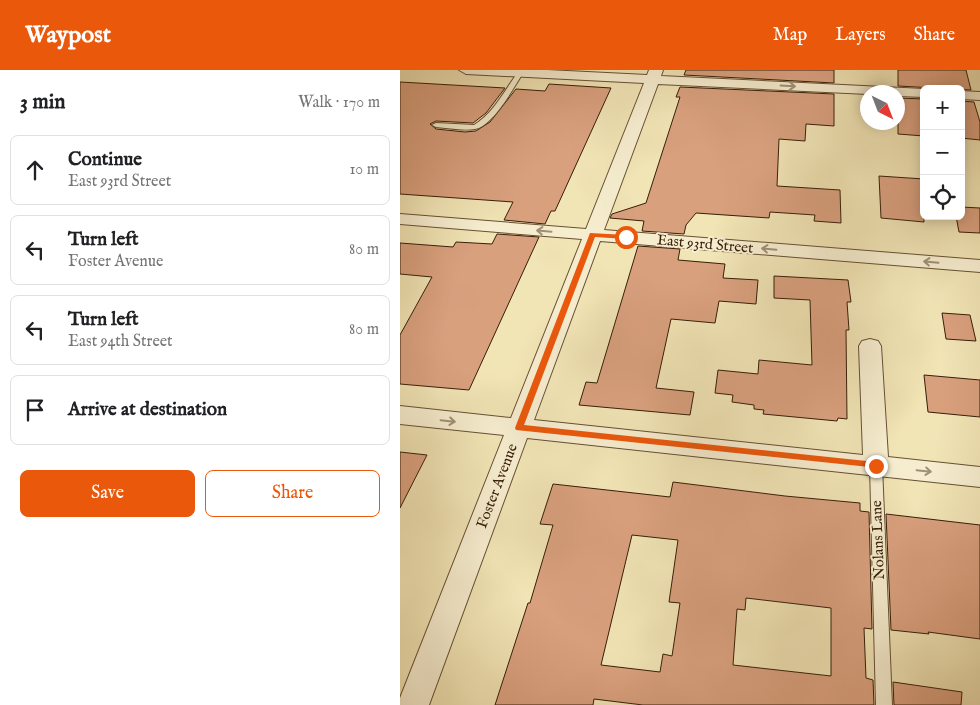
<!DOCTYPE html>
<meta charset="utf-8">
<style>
:root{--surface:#fff;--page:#f6f6f6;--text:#202124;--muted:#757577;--line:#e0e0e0;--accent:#ea580c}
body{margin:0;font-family:"IM FELL English",serif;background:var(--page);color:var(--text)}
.controls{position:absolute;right:15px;top:15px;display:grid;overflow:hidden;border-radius:8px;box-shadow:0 2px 12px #0003}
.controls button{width:45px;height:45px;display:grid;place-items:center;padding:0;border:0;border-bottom:1px solid var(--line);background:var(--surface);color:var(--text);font:25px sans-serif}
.compass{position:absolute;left:460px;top:15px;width:45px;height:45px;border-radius:50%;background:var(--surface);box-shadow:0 2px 12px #0003;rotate:138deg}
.stop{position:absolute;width:15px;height:15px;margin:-11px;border:4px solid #ea580c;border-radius:50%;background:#fff}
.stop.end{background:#ea580c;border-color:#fff;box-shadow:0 1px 5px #0008}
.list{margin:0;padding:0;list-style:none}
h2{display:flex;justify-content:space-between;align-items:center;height:65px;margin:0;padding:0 20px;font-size:21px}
h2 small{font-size:16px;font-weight:400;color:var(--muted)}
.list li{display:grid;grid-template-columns:32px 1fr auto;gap:15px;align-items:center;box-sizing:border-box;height:70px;margin:0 10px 10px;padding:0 10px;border:1px solid var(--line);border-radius:8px}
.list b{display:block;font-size:19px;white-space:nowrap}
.list p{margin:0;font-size:16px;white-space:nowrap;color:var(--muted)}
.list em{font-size:16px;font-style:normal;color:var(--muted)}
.actions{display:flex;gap:10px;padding:15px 20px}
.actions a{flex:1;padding:11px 0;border:1px solid var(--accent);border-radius:8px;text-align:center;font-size:18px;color:var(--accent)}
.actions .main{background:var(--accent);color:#fff}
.icon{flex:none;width:28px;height:28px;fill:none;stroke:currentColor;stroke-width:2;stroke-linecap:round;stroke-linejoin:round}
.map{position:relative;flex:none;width:580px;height:635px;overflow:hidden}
header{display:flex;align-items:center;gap:30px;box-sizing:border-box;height:70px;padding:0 25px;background:var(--accent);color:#fff}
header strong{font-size:24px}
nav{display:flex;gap:28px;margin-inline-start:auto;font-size:18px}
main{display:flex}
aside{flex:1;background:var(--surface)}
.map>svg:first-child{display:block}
.building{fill:#d9a07e;stroke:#371e08;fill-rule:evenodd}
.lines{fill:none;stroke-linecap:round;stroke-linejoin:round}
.service-casing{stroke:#665033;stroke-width:2}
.minor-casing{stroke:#665033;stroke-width:2}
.service{fill:#f6edcf;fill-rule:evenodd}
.minor{fill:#f6edcf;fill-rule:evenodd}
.oneway{stroke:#a09075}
.route{fill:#ea580c}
.labels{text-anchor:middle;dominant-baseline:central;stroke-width:4;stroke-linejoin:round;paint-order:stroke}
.street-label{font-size:15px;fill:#371e08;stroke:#f6edcf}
</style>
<header>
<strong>Waypost</strong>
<nav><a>Map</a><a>Layers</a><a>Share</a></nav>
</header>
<main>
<aside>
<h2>3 min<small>Walk · 170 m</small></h2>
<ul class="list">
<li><svg class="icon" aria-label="ahead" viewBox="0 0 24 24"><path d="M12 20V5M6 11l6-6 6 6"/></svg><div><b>Continue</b><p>East 93rd Street</p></div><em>10 m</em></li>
<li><svg class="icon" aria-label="left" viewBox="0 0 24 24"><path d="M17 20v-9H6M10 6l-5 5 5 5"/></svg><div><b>Turn left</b><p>Foster Avenue</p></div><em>80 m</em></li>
<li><svg class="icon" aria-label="left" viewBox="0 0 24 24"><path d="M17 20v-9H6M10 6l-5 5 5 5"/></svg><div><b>Turn left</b><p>East 94th Street</p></div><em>80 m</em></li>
<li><svg class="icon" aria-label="arrive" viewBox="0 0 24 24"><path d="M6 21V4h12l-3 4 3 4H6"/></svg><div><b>Arrive at destination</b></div></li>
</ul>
<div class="actions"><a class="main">Save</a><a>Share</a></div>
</aside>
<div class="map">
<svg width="580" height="635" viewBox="0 0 580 635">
<rect width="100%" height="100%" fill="#f1e4b5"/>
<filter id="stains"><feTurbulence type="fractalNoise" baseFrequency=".004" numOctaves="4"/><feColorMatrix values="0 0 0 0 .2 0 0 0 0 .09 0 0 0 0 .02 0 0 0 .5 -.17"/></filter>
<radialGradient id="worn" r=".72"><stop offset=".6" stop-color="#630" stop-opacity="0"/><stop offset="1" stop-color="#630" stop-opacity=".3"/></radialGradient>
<path class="building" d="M286 0H434V13L284 5Z
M498 0H566L571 20 498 16Z
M0 12 105 18 86 43 73 53 36 51 30 54 36 59 65 62 76 61 90 52 116 19 145 21 149 14 211 18 155 141H151L145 154 104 150 113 132 0 124Z
M280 17 434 24V56L406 54 405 71 379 69 377 116 440 120 441 153 414 151 415 145 370 142 369 148 296 143 286 155 284 164 242 161 244 151 210 148 212 144 246 133 280 27H276Z
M498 28 524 29V66L498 64Z
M561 31 574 32 580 52V70L561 68Z
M479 106 524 109V152L481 148Z
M561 137 580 138V163L559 162 556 146H561Z
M97 164 139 167 69 320 0 314V265L32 207 0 204V173L53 177 56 172 92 174Z
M238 176 280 179 278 190 325 194 323 208 358 210 356 234 319 231 315 253 271 249 256 318 294 322 290 345 179 335 186 312 197 313Z
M374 206 448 210 451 232H447L449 260H446L447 349 438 348 437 351 363 344 364 340 354 339V335L332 332 333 325 315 323 318 300 358 304 359 290 412 295 410 230 374 228Z
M542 243 570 245 576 271 546 269Z
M524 305 580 310V347L528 342Z
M0 382 27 385 0 438Z
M273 412 385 426 460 433V441L469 442 472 559 464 558 466 608 473 610 474 635H243L194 629 193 635H95L128 533H130L153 455 140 454 153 414 270 427ZM232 465 278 470 269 532 280 533 272 586 263 584 260 602 201 595ZM346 528 431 538V606L333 595 337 539 345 540Z
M486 444 580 455V569L528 562 529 564 491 560Z
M493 612 562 622 561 635H494Z"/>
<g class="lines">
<g class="service-casing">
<path id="service" d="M118 2 123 3C114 17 93 56 75 59 63 61 48 58 36 57L32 55 36 53 74 55C93 44 105 20 118 2Z
M476 391 480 392 482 396 492 635H476L470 396 472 392Z"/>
</g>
<g class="minor-casing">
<path id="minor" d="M59 0H147L247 5 249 0H263L261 6 524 19V27L498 26V22H468V24L258 14 204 160 580 190V202L200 171 134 350 463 385 459 276 462 271 470 269 478 271 481 276 488 387 580 397V417L127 368 29 635H0V628L104 365 0 354V336L111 348 182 169 0 154V144L186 159 244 13 66 4Z
M561 21 580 22V30L561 29Z"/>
</g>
<use href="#service" class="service"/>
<use href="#minor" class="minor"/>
</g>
<defs><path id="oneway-shaft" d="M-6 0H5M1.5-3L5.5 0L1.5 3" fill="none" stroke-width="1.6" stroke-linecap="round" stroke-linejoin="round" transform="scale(1.25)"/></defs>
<g class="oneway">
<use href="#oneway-shaft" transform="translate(388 16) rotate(3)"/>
<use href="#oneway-shaft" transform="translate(144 161) rotate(-175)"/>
<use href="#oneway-shaft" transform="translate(369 179) rotate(-175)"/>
<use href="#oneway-shaft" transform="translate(531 192) rotate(-175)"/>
<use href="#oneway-shaft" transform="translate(48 351) rotate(6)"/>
<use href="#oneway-shaft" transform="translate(524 401) rotate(6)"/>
</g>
<path class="route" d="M190 163 226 165 229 167 226 169 195 167 124 355 476 392 479 393V398L116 360 115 358Z"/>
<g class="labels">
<g class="street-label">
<text transform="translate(305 174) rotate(5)">East 93rd Street</text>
<text transform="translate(97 416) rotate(-69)">Foster Avenue</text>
<text transform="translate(478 470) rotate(-92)">Nolans Lane</text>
</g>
</g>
<rect width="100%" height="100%" filter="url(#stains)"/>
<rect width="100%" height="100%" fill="url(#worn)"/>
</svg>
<div class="controls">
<button>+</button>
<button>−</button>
<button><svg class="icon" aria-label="locate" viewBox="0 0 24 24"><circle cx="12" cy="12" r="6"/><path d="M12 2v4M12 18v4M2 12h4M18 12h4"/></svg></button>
</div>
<svg class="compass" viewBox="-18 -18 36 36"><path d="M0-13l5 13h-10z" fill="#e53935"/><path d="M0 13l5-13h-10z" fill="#757577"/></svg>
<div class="stop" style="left:226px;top:167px"></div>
<div class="stop end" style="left:476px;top:396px"></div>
</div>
</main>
